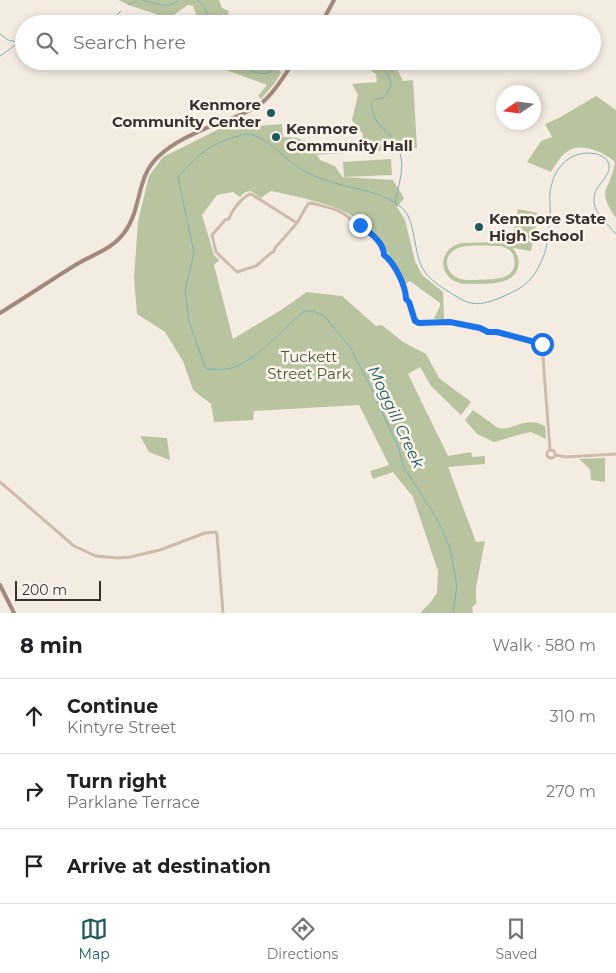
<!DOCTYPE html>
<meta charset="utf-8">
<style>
:root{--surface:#fff;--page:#f2f2f2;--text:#202124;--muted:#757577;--line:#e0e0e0;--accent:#1f5a5e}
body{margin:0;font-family:Montserrat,sans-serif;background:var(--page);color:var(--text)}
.compass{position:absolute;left:496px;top:85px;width:45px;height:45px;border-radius:50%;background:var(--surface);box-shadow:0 2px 8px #0003;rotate:257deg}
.scale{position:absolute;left:15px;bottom:12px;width:86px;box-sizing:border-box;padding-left:5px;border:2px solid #3b302b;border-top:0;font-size:14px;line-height:18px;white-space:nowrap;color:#3b302b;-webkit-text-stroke:4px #fbf5ee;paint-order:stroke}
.stop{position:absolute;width:15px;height:15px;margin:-11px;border:4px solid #1a73e8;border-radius:50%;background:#fff}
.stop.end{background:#1a73e8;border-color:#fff;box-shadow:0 1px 5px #0008}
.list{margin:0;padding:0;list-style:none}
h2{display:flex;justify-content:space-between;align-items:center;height:65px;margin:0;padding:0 20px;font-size:21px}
h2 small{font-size:16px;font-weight:400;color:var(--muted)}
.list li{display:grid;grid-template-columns:32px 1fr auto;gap:15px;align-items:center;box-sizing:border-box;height:75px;padding:0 20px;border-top:1px solid var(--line)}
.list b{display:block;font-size:19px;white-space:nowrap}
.list p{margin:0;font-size:16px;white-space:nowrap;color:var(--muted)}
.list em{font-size:16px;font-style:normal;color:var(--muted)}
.icon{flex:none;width:28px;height:28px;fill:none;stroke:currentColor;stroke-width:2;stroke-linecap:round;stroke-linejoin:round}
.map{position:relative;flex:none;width:616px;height:613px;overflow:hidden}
.search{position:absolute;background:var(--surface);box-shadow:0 2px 8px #0003;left:15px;right:15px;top:15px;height:55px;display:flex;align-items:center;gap:12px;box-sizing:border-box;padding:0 18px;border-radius:28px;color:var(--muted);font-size:19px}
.sheet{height:290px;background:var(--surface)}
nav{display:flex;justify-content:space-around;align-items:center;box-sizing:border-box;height:70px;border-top:1px solid var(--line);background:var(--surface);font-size:14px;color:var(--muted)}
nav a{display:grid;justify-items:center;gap:2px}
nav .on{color:var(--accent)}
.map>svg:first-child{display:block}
.green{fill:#b8c4a0;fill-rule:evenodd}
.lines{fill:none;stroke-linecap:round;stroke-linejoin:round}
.stream{stroke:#7fb0b2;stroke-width:1}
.tertiary{stroke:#cdbbac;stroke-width:3}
.secondary{stroke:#a18a7d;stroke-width:4}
.route{stroke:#1a73e8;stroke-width:6}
.poi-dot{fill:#1f5a5e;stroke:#fbf5ee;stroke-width:2}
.labels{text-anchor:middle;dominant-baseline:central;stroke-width:5;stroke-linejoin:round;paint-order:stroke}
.poi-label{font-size:15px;font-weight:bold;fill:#3b302b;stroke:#fbf5ee;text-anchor:start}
.park-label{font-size:15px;fill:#4a5a2e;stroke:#fbf5ee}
.water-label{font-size:16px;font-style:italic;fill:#1f5a5e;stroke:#fbf5ee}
</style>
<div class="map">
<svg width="616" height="613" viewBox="0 0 616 613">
<rect width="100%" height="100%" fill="#f4ebe1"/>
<path class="green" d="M119 0H219L222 8 229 11 225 24H200L193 6 188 5 168 19C152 11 134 9 119 0Z
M293 15 312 19 317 24H276L278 20Z
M216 61H248L261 68H268L267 61H275L277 67 281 73 274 84 261 99 258 96 267 85 221 68Z
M343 61H393L403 81 413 80 417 148 317 155 320 160 335 166 342 177 393 180 404 198 397 207 405 220 415 261 422 275 443 292 444 319H434L440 306V303L410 281 405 284C395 267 386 246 373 231 349 206 303 198 271 191L261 198 251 191 245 192 240 197 233 192 217 195 202 215 214 255 219 260 214 265 233 339 281 310 307 292 342 296 376 326 382 325 403 342 426 354 439 378 471 402 461 415 431 386 420 367 408 374 448 456 471 452 472 457 485 456V464L448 467 476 542 485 541 476 587V604L472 607 473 613H420L430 603 437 593 438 571 413 497 393 472 373 479 370 471 389 465 359 405 254 411 253 420 214 422 211 404 193 390 183 361 165 332 137 314 134 278 138 221 149 176 163 157 219 129 282 124 283 137C303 137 304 142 321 147 332 150 349 150 361 148L363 134 352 120 358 95 352 84 377 82 376 74 366 67Z
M596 96 616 110V218C595 188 610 193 615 162 604 152 582 142 568 151 560 156 556 164 551 172L527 162 541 141 552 137 545 124 559 118Z
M391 159 392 175 344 177 343 162Z
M518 209 538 213 531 251 513 248C517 254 520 260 518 267 513 288 481 283 464 284 437 281 436 247 463 243L501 242 511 246ZM501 246C507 248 513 251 514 258 520 283 484 279 469 280 447 281 438 256 458 248 468 244 490 246 501 246Z
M473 410 498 428C512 432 525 415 545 426L546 439 531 432 517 435 494 442 477 434 465 420Z
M140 436 167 438 170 460 149 452Z
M605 458V482L591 480 590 469 579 459Z"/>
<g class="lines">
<path class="stream" d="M142 0C155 3 168 10 179 0
M197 0C205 5 208 16 212 24
M128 5 137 0
M63 24 74 20 86 18 92 24
M108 24 121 11
M0 34 8 40 17 42
M0 56 24 39
M238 61C245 69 265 80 273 69L270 61
M370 61C379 65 395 77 390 88 389 92 385 95 383 98L374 99 371 103C373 130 394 130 400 153 405 168 398 187 395 203
M453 613 457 586 450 548 436 517 403 466 399 449 371 388 350 347 325 317 314 311H304C285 328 252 365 227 369 221 370 213 369 207 369L205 367 189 321 185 291 194 253 178 177C196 157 206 146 232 138 236 137 242 134 246 134 268 135 287 163 306 172 316 177 328 181 338 184 359 190 388 193 404 210 409 215 410 221 412 227 419 256 415 270 443 288 468 304 473 309 502 297 523 288 532 282 542 260 548 246 549 230 550 216 551 208 549 200 550 193 552 175 562 158 580 154 588 152 598 153 605 158 616 169 602 180 597 189 594 193 594 199 594 203 596 215 609 225 616 234"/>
<path class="tertiary" d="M251 194 297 223 275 248 274 251 271 253 256 266 237 272 216 252 212 235 225 220 229 219C231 211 243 196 251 194Z
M297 223 308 204 312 203C325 207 347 210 354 224 367 227 384 242 384 255 394 262 406 287 406 299L409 302 415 321 419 323 450 322 481 328 487 332H497L542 344 550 450
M547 454a4 4 0 1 1 8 0a4 4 0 1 1-8 0Z
M555 455 566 457 616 454
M0 482 74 546 96 556 118 558 130 557 160 550 205 533 216 532 217 535 223 613"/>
<path class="secondary" d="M321 24 334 0
M0 313C26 297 51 280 77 264 94 254 112 249 124 233 143 208 135 176 160 155 174 142 195 133 213 125 228 119 244 115 258 106 273 95 284 76 294 61
M0 585 14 613"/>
</g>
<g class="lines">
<path class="route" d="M360 225C369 232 384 242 384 255 394 262 406 286 406 299L409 302 415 321 419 323 450 322 480 328 488 332H497L542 344"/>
</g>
<g class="poi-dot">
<circle cx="271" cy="113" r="5"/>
<circle cx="276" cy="137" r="5"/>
<circle cx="479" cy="227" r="5"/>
</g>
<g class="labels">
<g class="poi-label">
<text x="261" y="104" text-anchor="end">Kenmore<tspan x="261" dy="17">Community Center</tspan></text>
<text x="286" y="128">Kenmore<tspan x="286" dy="17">Community Hall</tspan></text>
<text x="489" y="218">Kenmore State<tspan x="489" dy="17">High School</tspan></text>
</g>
<g class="park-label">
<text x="309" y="356">Tuckett<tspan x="309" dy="17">Street Park</tspan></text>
</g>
<g class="water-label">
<text transform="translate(396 417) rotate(65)">Moggill Creek</text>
</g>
</g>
</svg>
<svg class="compass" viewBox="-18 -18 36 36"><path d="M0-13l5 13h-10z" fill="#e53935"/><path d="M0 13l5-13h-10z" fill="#757577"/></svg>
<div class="scale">200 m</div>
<div class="stop" style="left:542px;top:344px"></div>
<div class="stop end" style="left:360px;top:225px"></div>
<div class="search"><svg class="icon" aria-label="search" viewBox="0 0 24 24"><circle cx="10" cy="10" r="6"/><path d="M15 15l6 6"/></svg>Search here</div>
</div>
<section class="sheet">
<h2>8 min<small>Walk · 580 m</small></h2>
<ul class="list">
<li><svg class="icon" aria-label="ahead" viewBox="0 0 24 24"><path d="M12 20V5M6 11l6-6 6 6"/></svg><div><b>Continue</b><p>Kintyre Street</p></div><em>310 m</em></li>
<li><svg class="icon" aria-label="right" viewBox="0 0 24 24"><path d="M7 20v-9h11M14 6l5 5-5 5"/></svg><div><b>Turn right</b><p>Parklane Terrace</p></div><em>270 m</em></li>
<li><svg class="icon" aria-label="arrive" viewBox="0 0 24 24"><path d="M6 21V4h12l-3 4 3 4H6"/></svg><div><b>Arrive at destination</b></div></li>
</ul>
</section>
<nav>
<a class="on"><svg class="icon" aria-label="map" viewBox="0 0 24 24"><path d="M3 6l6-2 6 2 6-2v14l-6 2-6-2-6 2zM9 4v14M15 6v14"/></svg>Map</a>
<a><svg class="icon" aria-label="directions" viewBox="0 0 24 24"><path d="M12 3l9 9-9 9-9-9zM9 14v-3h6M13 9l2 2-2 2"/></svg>Directions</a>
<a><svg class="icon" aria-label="saved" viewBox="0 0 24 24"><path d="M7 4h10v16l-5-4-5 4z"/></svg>Saved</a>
</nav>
